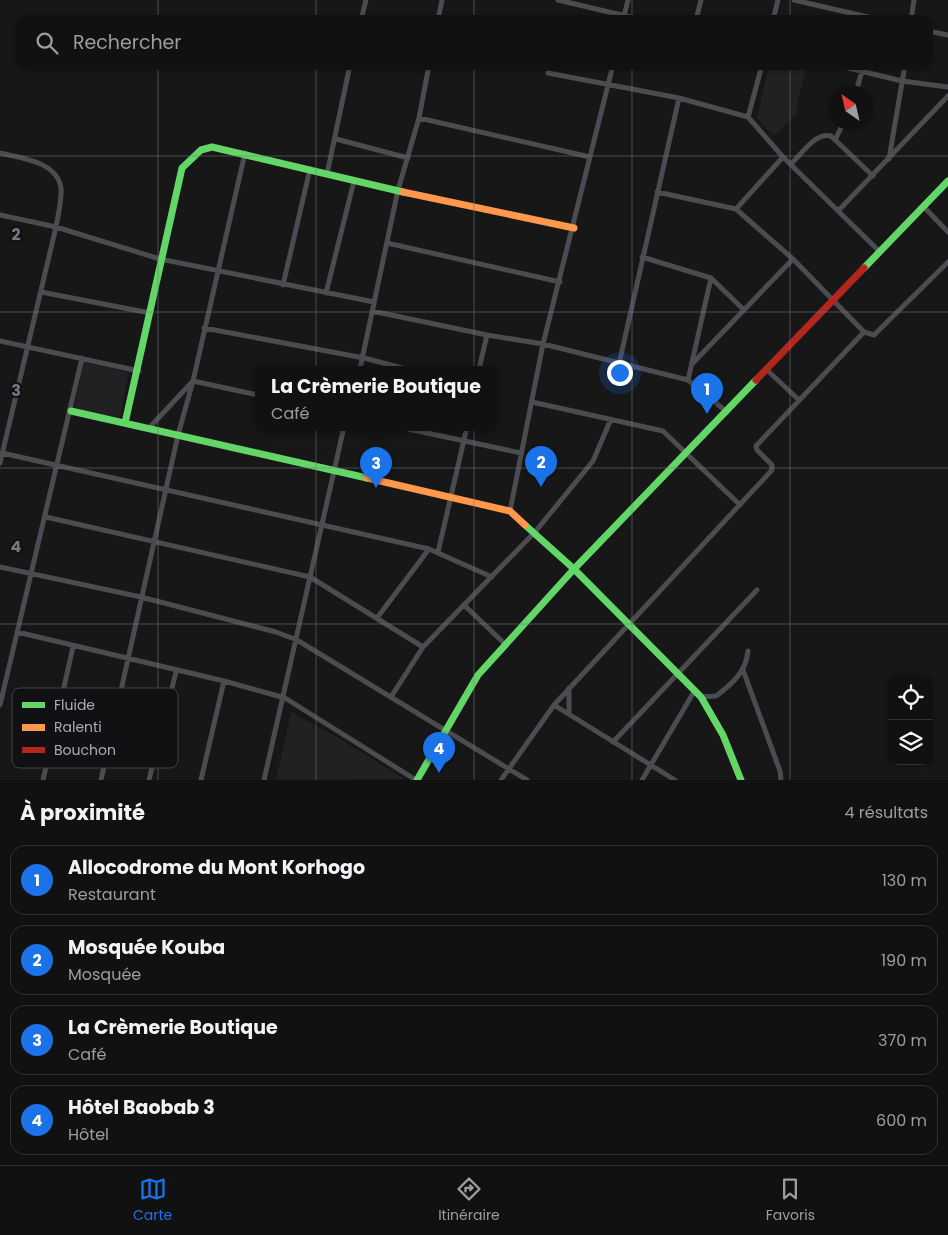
<!DOCTYPE html>
<html lang="fr">
<meta charset="utf-8">
<style>
:root{--surface:#111;--page:#1e1f1f;--text:#f1f3f6;--muted:#9c9d9f;--line:#303131;--accent:#1a73e8}
body{margin:0;font-family:Poppins,sans-serif;background:var(--page);color:var(--text)}
.controls{position:absolute;right:15px;bottom:15px;display:grid;overflow:hidden;border-radius:10px;box-shadow:0 1px 4px #0004}
.controls button{width:45px;height:45px;display:grid;place-items:center;padding:0;border:0;border-bottom:1px solid var(--line);background:var(--surface);color:var(--text);font:25px sans-serif}
.compass{position:absolute;left:828px;top:85px;width:45px;height:45px;border-radius:50%;background:var(--surface);box-shadow:0 1px 4px #0004;rotate:326deg}
.you{position:absolute;left:619px;top:372px;width:18px;height:18px;margin:-12px;border:4px solid #fff;border-radius:50%;background:#1a73e8;box-shadow:0 0 0 8px #1a73e833}
.badge{display:grid;place-items:center;width:32px;height:32px;border-radius:50%;background:var(--accent);color:#fff;font-size:16px;font-weight:700}
.pin{position:absolute;translate:-50% -41px;filter:drop-shadow(0 1px 2px #0008)}
.pin::after{content:'';position:absolute;top:26px;width:18px;height:15px;background:inherit;clip-path:polygon(0 0,100% 0,50% 100%)}
.popup{position:absolute;left:255px;top:366px;width:242px;height:65px;box-sizing:border-box;display:grid;place-content:center;border-radius:10px;background:var(--surface);filter:drop-shadow(0 1px 4px #0005);font-size:16px;white-space:nowrap;color:var(--muted)}
.popup b{font-size:19px;color:var(--text)}
.popup::after{content:'';position:absolute;left:50%;top:100%;margin-left:-10px;border:10px solid transparent;border-top-color:var(--surface)}
.list{margin:0;padding:0;list-style:none}
h2{display:flex;justify-content:space-between;align-items:center;height:65px;margin:0;padding:0 20px;font-size:21px}
h2 small{font-size:16px;font-weight:400;color:var(--muted)}
.list li{display:grid;grid-template-columns:32px 1fr auto;gap:15px;align-items:center;box-sizing:border-box;height:70px;margin:0 10px 10px;padding:0 10px;border:1px solid var(--line);border-radius:15px}
.list b{display:block;font-size:19px;white-space:nowrap}
.list p{margin:0;font-size:16px;white-space:nowrap;color:var(--muted)}
.list em{font-size:16px;font-style:normal;color:var(--muted)}
.icon{flex:none;width:28px;height:28px;fill:none;stroke:currentColor;stroke-width:2;stroke-linecap:round;stroke-linejoin:round}
.map{position:relative;flex:none;width:948px;height:780px;overflow:hidden}
.search{position:absolute;background:var(--surface);box-shadow:0 1px 4px #0004;left:15px;right:15px;top:15px;height:55px;display:flex;align-items:center;gap:12px;box-sizing:border-box;padding:0 18px;border-radius:15px;color:var(--muted);font-size:19px}
.sheet{height:385px;background:var(--surface)}
nav{display:flex;justify-content:space-around;align-items:center;box-sizing:border-box;height:70px;border-top:1px solid var(--line);background:var(--surface);font-size:14px;color:var(--muted)}
nav a{display:grid;justify-items:center;gap:2px}
nav .on{color:var(--accent)}
.map>svg:first-child{display:block}
.built{fill:#212123}
.lines{fill:none;stroke-linecap:round;stroke-linejoin:round}
.street{stroke:#4b4c50;stroke-width:5}
.fast{stroke:#63d668;stroke-width:7}
.slow{stroke:#ff974d;stroke-width:7}
.jam{stroke:#b3261e;stroke-width:7}
.grid{fill:none;stroke:#757880;stroke-width:1;stroke-opacity:0.55}
.key{fill:#111113;stroke:#3e4045;stroke-width:1}
.key-label{font-size:14px;fill:#a8adb8}
.grid-label{font-size:16px;text-anchor:middle;font-weight:bold;fill:#757880;stroke:#111113;stroke-width:4.5;stroke-linejoin:round;paint-order:stroke}
</style>
<div class="map">
<svg width="948" height="780" viewBox="0 0 948 780">
<rect width="100%" height="100%" fill="#171717"/>
<path class="built" d="M769 65H807L796 108 799 111 774 136 757 118Z
M83 362 129 372 120 418 74 409Z
M291 712 340 739 405 779 276 780Z"/>
<g class="lines">
<path class="street" d="M558 0 643 20
M794 0 881 20
M361 20 366 0
M438 20 442 0
M623 20 628 0
M696 20 701 0
M773 20 778 0
M911 20 914 0
M928 31 948 35
M836 65 902 81 948 87
M548 73 679 98 748 117 783 157 879 251
M856 92 862 71
M748 117 762 65
M419 118 590 157
M336 139 408 158
M835 140 844 122
M0 153C20 158 57 161 61 188 62 200 58 215 56 227L0 463
M889 159 905 65
M791 164C802 154 815 132 831 136L873 176
M327 174 350 65
M657 192 736 209 783 157
M923 206 948 232
M736 209 793 259 864 332 874 335 948 262
M839 210 948 96
M0 215 56 227 160 259 374 302
M387 243 560 282
M642 257 711 278 744 310
M283 285 310 169
M41 292 150 313
M326 293 354 181
M372 311 487 335 543 344 688 380 727 412
M204 328 364 358 406 369
M0 341 139 371
M619 364 679 98
M692 364 793 259
M360 369 398 190 419 118 429 65
M479 369 487 335
M767 370 799 400
M688 380 711 278
M532 402 663 431 740 505
M399 427 521 453
M149 428 193 381 258 395
M2 453 429 549 492 577
M510 511 543 344 613 65
M46 517 310 577 423 647
M438 552 467 427
M0 567 141 597 276 632 297 640 527 780
M464 605 506 645
M377 618 429 549
M17 632 224 681 285 698 416 780
M743 670 780 771 781 780
M391 697 423 647 535 532 593 461 611 419
M701 697 716 696C732 684 746 672 748 651
M0 705 82 358
M554 705 675 780
M569 714V688
M613 742 757 590
M43 780 73 647
M101 780 178 435 193 381 245 153
M149 780 176 672
M201 780 224 681
M264 780 344 427
M501 780 554 705 772 470V465L757 450 756 446 864 332
M642 780 695 690"/>
<path class="fast" d="M864 268 948 181
M71 411 367 478
M125 423 182 168 201 150 212 147 403 192
M525 525 574 569 701 697 723 735 741 780
M417 780 478 675 574 569 756 380"/>
<path class="slow" d="M403 192 574 228
M367 478 510 511 525 525"/>
<path class="jam" d="M756 380 864 268"/>
</g>
<path class="grid" d="M158 0V20M316 0V20M474 0V20M632 0V20M790 0V20M158 65V780M316 65V780M474 65V780M632 65V780M790 65V780M0 156H948M0 312H948M0 468H948M0 624H948"/>
<rect x="12" y="688" width="166" height="80" rx="8" class="key"/>
<rect x="22" y="702" width="23" height="6" fill="#63d668"/>
<rect x="22" y="724" width="23" height="7" fill="#ff974d"/>
<rect x="22" y="747" width="23" height="6" fill="#b3261e"/>
<g class="key-label">
<text x="54" y="710">Fluide</text>
<text x="54" y="732">Ralenti</text>
<text x="54" y="755">Bouchon</text>
</g>
<g class="grid-label">
<text x="16" y="240">2</text>
<text x="16" y="396">3</text>
<text x="16" y="552">4</text>
</g>
</svg>
<div class="controls">
<button><svg class="icon" aria-label="locate" viewBox="0 0 24 24"><circle cx="12" cy="12" r="6"/><path d="M12 2v4M12 18v4M2 12h4M18 12h4"/></svg></button>
<button><svg class="icon" aria-label="layers" viewBox="0 0 24 24"><path d="M12 4l9 5-9 5-9-5zM3 14l9 5 9-5"/></svg></button>
</div>
<svg class="compass" viewBox="-18 -18 36 36"><path d="M0-13l5 13h-10z" fill="#e53935"/><path d="M0 13l5-13h-10z" fill="#9c9d9f"/></svg>
<div class="you"></div>
<div class="pin badge" style="left:707px;top:414px">1</div>
<div class="pin badge" style="left:541px;top:487px">2</div>
<div class="pin badge" style="left:376px;top:488px">3</div>
<div class="popup"><b>La Crèmerie Boutique</b>Café</div>
<div class="pin badge" style="left:439px;top:773px">4</div>
<div class="search"><svg class="icon" aria-label="search" viewBox="0 0 24 24"><circle cx="10" cy="10" r="6"/><path d="M15 15l6 6"/></svg>Rechercher</div>
</div>
<section class="sheet">
<h2>À proximité<small>4 résultats</small></h2>
<ul class="list">
<li><span class="badge">1</span><div><b>Allocodrome du Mont Korhogo</b><p>Restaurant</p></div><em>130 m</em></li>
<li><span class="badge">2</span><div><b>Mosquée Kouba</b><p>Mosquée</p></div><em>190 m</em></li>
<li><span class="badge">3</span><div><b>La Crèmerie Boutique</b><p>Café</p></div><em>370 m</em></li>
<li><span class="badge">4</span><div><b>Hôtel Baobab 3</b><p>Hôtel</p></div><em>600 m</em></li>
</ul>
</section>
<nav>
<a class="on"><svg class="icon" aria-label="map" viewBox="0 0 24 24"><path d="M3 6l6-2 6 2 6-2v14l-6 2-6-2-6 2zM9 4v14M15 6v14"/></svg>Carte</a>
<a><svg class="icon" aria-label="directions" viewBox="0 0 24 24"><path d="M12 3l9 9-9 9-9-9zM9 14v-3h6M13 9l2 2-2 2"/></svg>Itinéraire</a>
<a><svg class="icon" aria-label="saved" viewBox="0 0 24 24"><path d="M7 4h10v16l-5-4-5 4z"/></svg>Favoris</a>
</nav>
